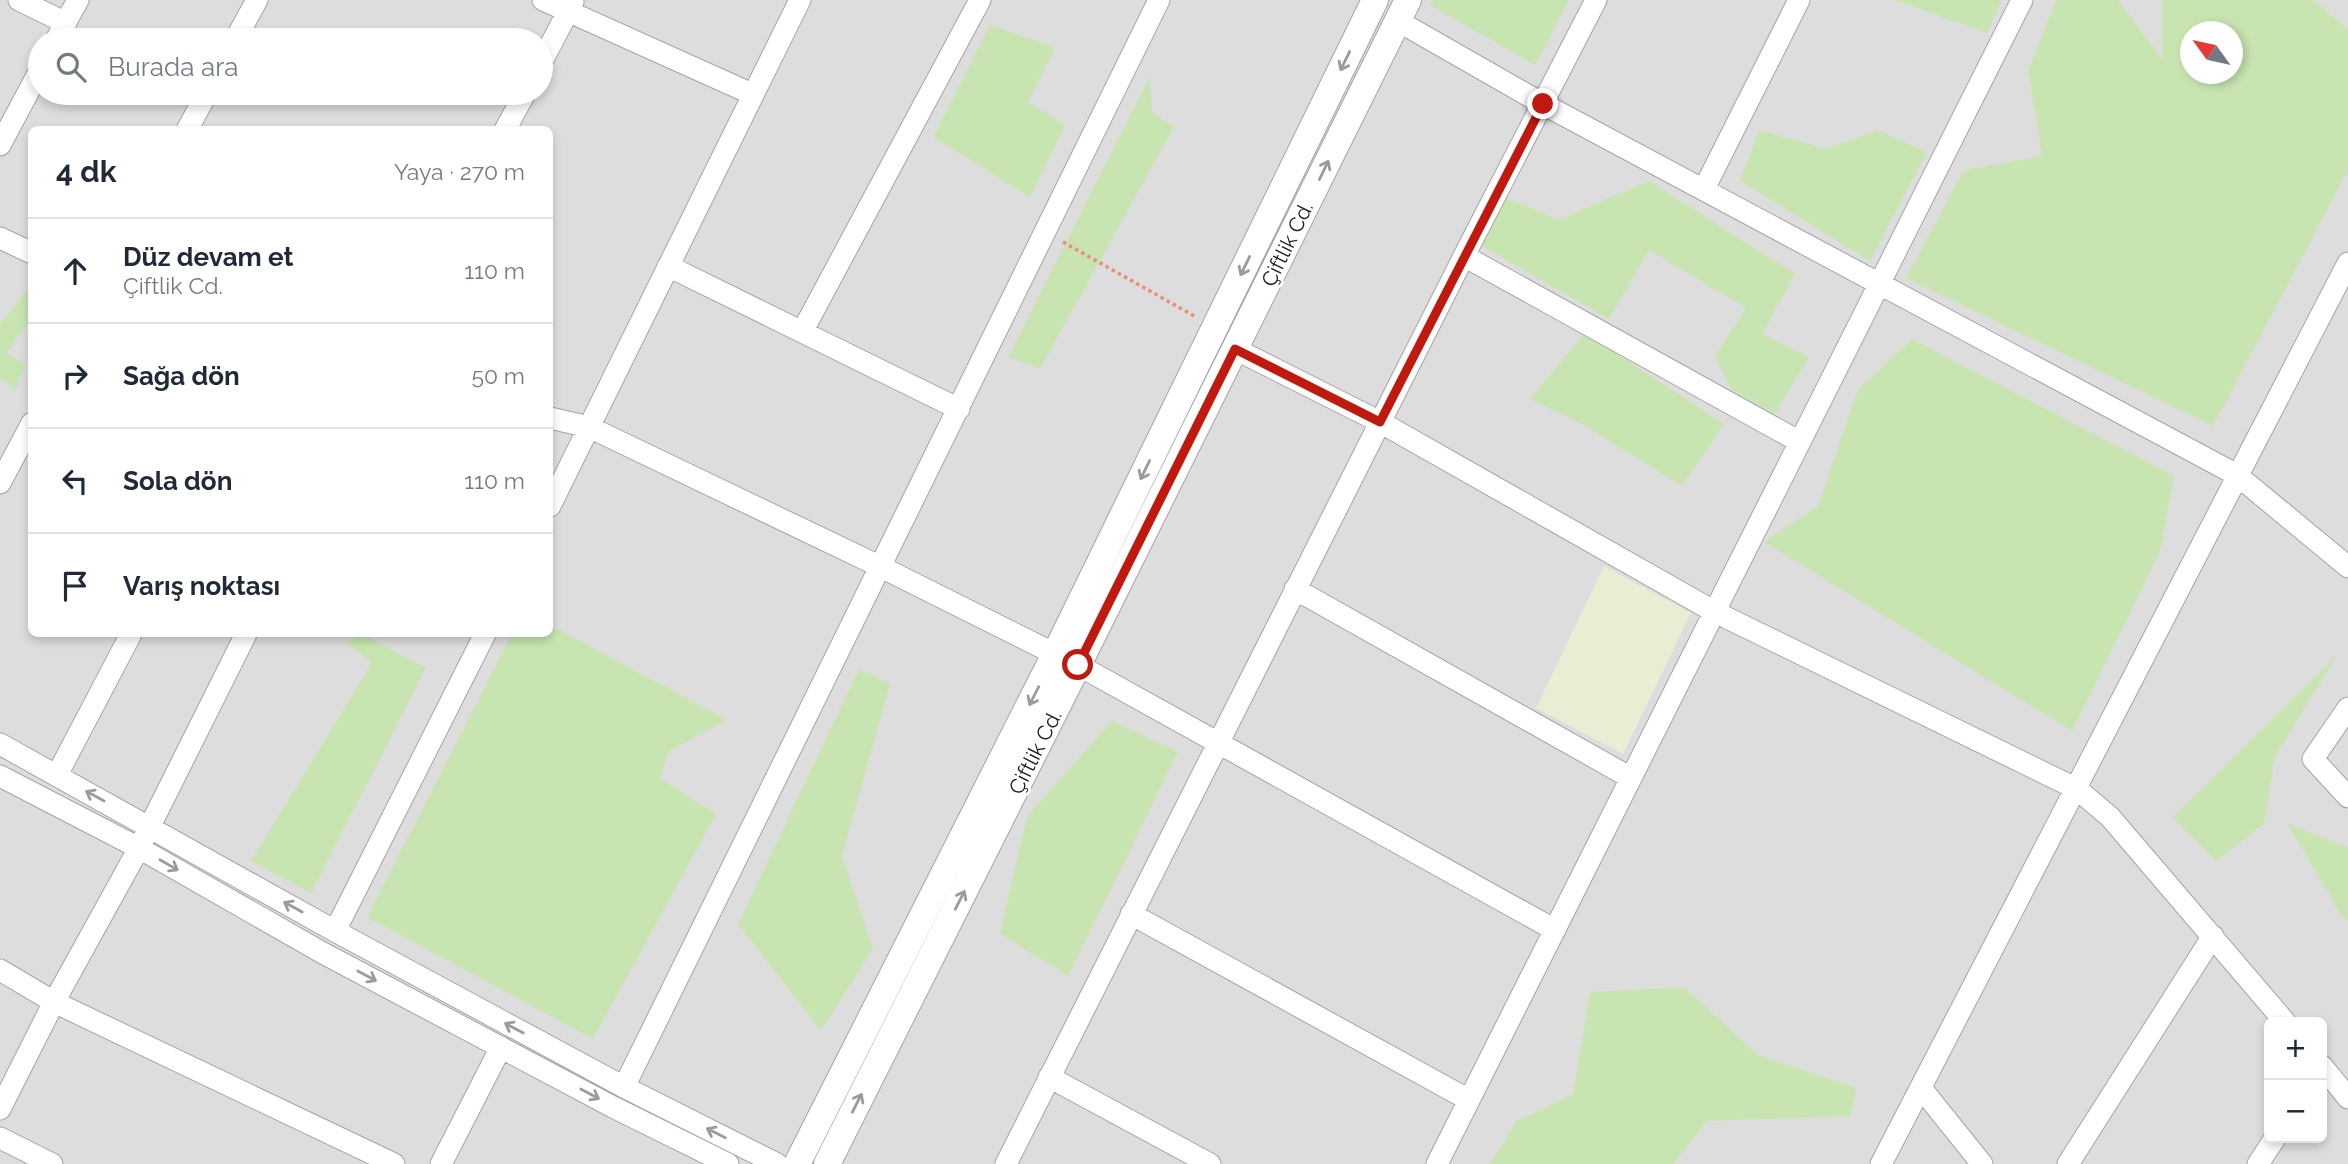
<!DOCTYPE html>
<html lang="tr">
<meta charset="utf-8">
<style>
:root{--surface:#fff;--page:#f2f2f3;--text:#1f2937;--muted:#747a83;--line:#e0e1e3}
body{margin:0;font-family:Raleway,sans-serif;background:var(--page);color:var(--text)}
.controls{position:absolute;right:21px;bottom:21px;display:grid;overflow:hidden;border-radius:10px;box-shadow:0 4px 10px #0003}
.controls button{width:63px;height:63px;display:grid;place-items:center;padding:0;border:0;border-bottom:2px solid var(--line);background:var(--surface);color:var(--text);font:35px sans-serif}
.compass{position:absolute;left:2180px;top:21px;width:63px;height:63px;border-radius:50%;background:var(--surface);box-shadow:0 4px 10px #0003;rotate:303deg}
.stop{position:absolute;width:21px;height:21px;margin:-16px;border:5px solid #c01910;border-radius:50%;background:#fff}
.stop.end{background:#c01910;border-color:#fff;box-shadow:0 2px 7px #0008}
.list{margin:0;padding:0;list-style:none}
h2{display:flex;justify-content:space-between;align-items:center;height:91px;margin:0;padding:0 28px;font-size:30px}
h2 small{font-size:23px;font-weight:400;color:var(--muted)}
.list li{display:grid;grid-template-columns:46px 1fr auto;gap:21px;align-items:center;box-sizing:border-box;height:105px;padding:0 28px;border-top:2px solid var(--line)}
.list b{display:block;font-size:26px;white-space:nowrap}
.list p{margin:0;font-size:23px;white-space:nowrap;color:var(--muted)}
.list em{font-size:23px;font-style:normal;color:var(--muted)}
.icon{flex:none;width:38px;height:38px;fill:none;stroke:currentColor;stroke-width:2;stroke-linecap:round;stroke-linejoin:round}
.map{position:relative;flex:none;width:2348px;height:1164px;overflow:hidden}
.search{position:absolute;background:var(--surface);box-shadow:0 4px 10px #0003;left:28px;top:28px;width:525px;height:77px;display:flex;align-items:center;gap:18px;box-sizing:border-box;padding:0 24px;border-radius:38px;color:var(--muted);font-size:26px}
.panel{position:absolute;background:var(--surface);box-shadow:0 4px 10px #0003;left:28px;top:126px;width:525px;height:511px;border-radius:10px}
.map>svg:first-child{display:block}
.residential{fill:#dedddd;fill-rule:evenodd}
.farmland{fill:#eaedd4}
.grass{fill:#c8e5b1;fill-rule:evenodd}
.lines{fill:none;stroke-linecap:round;stroke-linejoin:round}
.minor-casing{stroke:#a4a4a4;stroke-width:23}
.tertiary-casing{stroke:#a4a4a4;stroke-width:28}
.path{stroke:#ef8b79;stroke-width:3.5;stroke-dasharray:3.5 3.5;stroke-linecap:butt}
.minor{stroke:#fff;stroke-width:21}
.tertiary{stroke:#fff;stroke-width:26}
.oneway{stroke:#9b9b9b}
.route{stroke:#c01910;stroke-width:9}
.labels{text-anchor:middle;dominant-baseline:central;stroke-width:6;stroke-linejoin:round;paint-order:stroke}
.street-label{font-size:21px;fill:#202020;stroke:#fff}
</style>
<div class="map">
<svg width="2348" height="1164" viewBox="0 0 2348 1164">
<rect width="100%" height="100%" fill="#f0ede7"/>
<path class="residential" d="M0 0H2348V1164H0ZM2190 32H2232V74H2190ZM40 40H541V93H40ZM32 130H550V634H32ZM2269 1022H2322V1138H2269Z"/>
<path class="farmland" d="M1604 566 1691 613 1623 754 1536 708Z"/>
<path class="grass" d="M1433 0H1569L1535 65 1430 5Z
M1895 0H2002L1987 33Z
M2056 0H2118L2162 59V0H2313L2348 29V170L2213 426 1906 278 1964 170 2042 156 2028 71ZM2190 32H2232V74H2190Z
M990 25 1055 47 1028 102 1065 126 1030 197 933 137Z
M1150 76 1152 112 1174 127 1040 369 1008 357Z
M1759 130 1826 149 1877 130 1927 152 1870 261 1740 181Z
M1649 181 1795 274 1762 334 1809 357 1775 414 1732 390 1715 356 1746 308 1649 250 1609 319 1482 246 1505 197 1558 220Z
M31 285V318L7 353 25 365 15 392 0 377V324Z
M1585 333 1724 424 1682 486 1582 424 1530 399Z
M1912 339 2174 476 2160 552 2072 731 1764 542 1818 506 1858 389Z
M550 625 727 720 669 751 660 778 716 814 593 1039 367 917 512 634H550Z
M362 634 426 668 311 893 251 861 372 663 346 643Z
M2338 654 2275 756 2264 824 2216 861 2173 817Z
M859 669 890 684 842 855 873 948 821 1031 738 924Z
M1112 721 1178 752 1068 976 1000 934 1027 816Z
M2287 823 2348 848V922L2341 915Z
M1684 987 1758 1055 1857 1088 1850 1116 1707 1121 1673 1164H1490L1517 1121 1573 1095 1590 992Z"/>
<g class="lines">
<g class="minor-casing">
<path id="minor" d="M19 0 66 23
M543 0 752 94
M1398 21 1543 104 2237 475 2348 567
M56 40 78 0
M235 40 257 0
M541 63 573 2
M187 130 207 93
M505 130 525 93
M0 145 40 70
M1704 189 1799 0
M0 238 32 253
M1464 256 1800 442
M668 266 959 409
M802 332 980 0
M1235 349 1380 422 1715 612 2077 789 2110 817 2285 1022
M550 418 589 427 881 567 1055 654
M0 483 32 423
M550 506 800 0
M1295 589 1631 778
M1078 665 1555 930
M2348 708 2313 759 2348 797
M0 744 335 931 624 1087 777 1164
M57 775 131 634
M0 776 139 848 321 952 613 1107 728 1164
M1131 914 1469 1100
M335 931 485 634
M0 970 54 1002 394 1164
M2322 1066 2348 1098
M1049 1077 1210 1164
M624 1087 1159 0
M1921 1088 1982 1164
M0 1109 54 1002 139 848 246 634
M0 1138 52 1164
M441 1164 501 1047
M1006 1164 1464 256 1596 0
M1437 1164 2022 0
M1881 1164 2348 263
M2068 1164 2213 936
M2258 1164 2275 1138"/>
</g>
<g class="tertiary-casing">
<path id="tertiary" d="M797 1164 1055 654 1375 0
M827 1164 1078 665 1408 0"/>
</g>
<path class="path" d="M1063 242 1196 317"/>
<use href="#minor" class="minor"/>
<use href="#tertiary" class="tertiary"/>
</g>
<defs><path id="oneway-shaft" d="M-6 0H5M1.5-3L5.5 0L1.5 3" fill="none" stroke-width="1.6" stroke-linecap="round" stroke-linejoin="round" transform="scale(1.75)"/></defs>
<g class="oneway">
<use href="#oneway-shaft" transform="translate(1345 61) rotate(116)"/>
<use href="#oneway-shaft" transform="translate(1324 170) rotate(-64)"/>
<use href="#oneway-shaft" transform="translate(1245 266) rotate(116)"/>
<use href="#oneway-shaft" transform="translate(1145 470) rotate(116)"/>
<use href="#oneway-shaft" transform="translate(1034 696) rotate(117)"/>
<use href="#oneway-shaft" transform="translate(95 796) rotate(-151)"/>
<use href="#oneway-shaft" transform="translate(169 865) rotate(30)"/>
<use href="#oneway-shaft" transform="translate(960 900) rotate(-63)"/>
<use href="#oneway-shaft" transform="translate(293 907) rotate(-151)"/>
<use href="#oneway-shaft" transform="translate(367 976) rotate(28)"/>
<use href="#oneway-shaft" transform="translate(514 1028) rotate(-152)"/>
<use href="#oneway-shaft" transform="translate(590 1094) rotate(28)"/>
<use href="#oneway-shaft" transform="translate(857 1103) rotate(-63)"/>
<use href="#oneway-shaft" transform="translate(716 1133) rotate(-153)"/>
</g>
<g class="lines">
<path class="route" d="M1078 665 1235 349 1380 422 1543 104"/>
</g>
<g class="labels">
<g class="street-label">
<text transform="translate(1287 244) rotate(-64)">Çiftlik Cd.</text>
<text transform="translate(1035 752) rotate(-63)">Çiftlik Cd.</text>
</g>
</g>
</svg>
<div class="controls">
<button>+</button>
<button>−</button>
</div>
<svg class="compass" viewBox="-18 -18 36 36"><path d="M0-13l5 13h-10z" fill="#e53935"/><path d="M0 13l5-13h-10z" fill="#747a83"/></svg>
<div class="stop" style="left:1078px;top:665px"></div>
<div class="stop end" style="left:1543px;top:104px"></div>
<div class="search"><svg class="icon" aria-label="search" viewBox="0 0 24 24"><circle cx="10" cy="10" r="6"/><path d="M15 15l6 6"/></svg>Burada ara</div>
<section class="panel">
<h2>4 dk<small>Yaya · 270 m</small></h2>
<ul class="list">
<li><svg class="icon" aria-label="ahead" viewBox="0 0 24 24"><path d="M12 20V5M6 11l6-6 6 6"/></svg><div><b>Düz devam et</b><p>Çiftlik Cd.</p></div><em>110 m</em></li>
<li><svg class="icon" aria-label="right" viewBox="0 0 24 24"><path d="M7 20v-9h11M14 6l5 5-5 5"/></svg><div><b>Sağa dön</b></div><em>50 m</em></li>
<li><svg class="icon" aria-label="left" viewBox="0 0 24 24"><path d="M17 20v-9H6M10 6l-5 5 5 5"/></svg><div><b>Sola dön</b></div><em>110 m</em></li>
<li><svg class="icon" aria-label="arrive" viewBox="0 0 24 24"><path d="M6 21V4h12l-3 4 3 4H6"/></svg><div><b>Varış noktası</b></div></li>
</ul>
</section>
</div>
